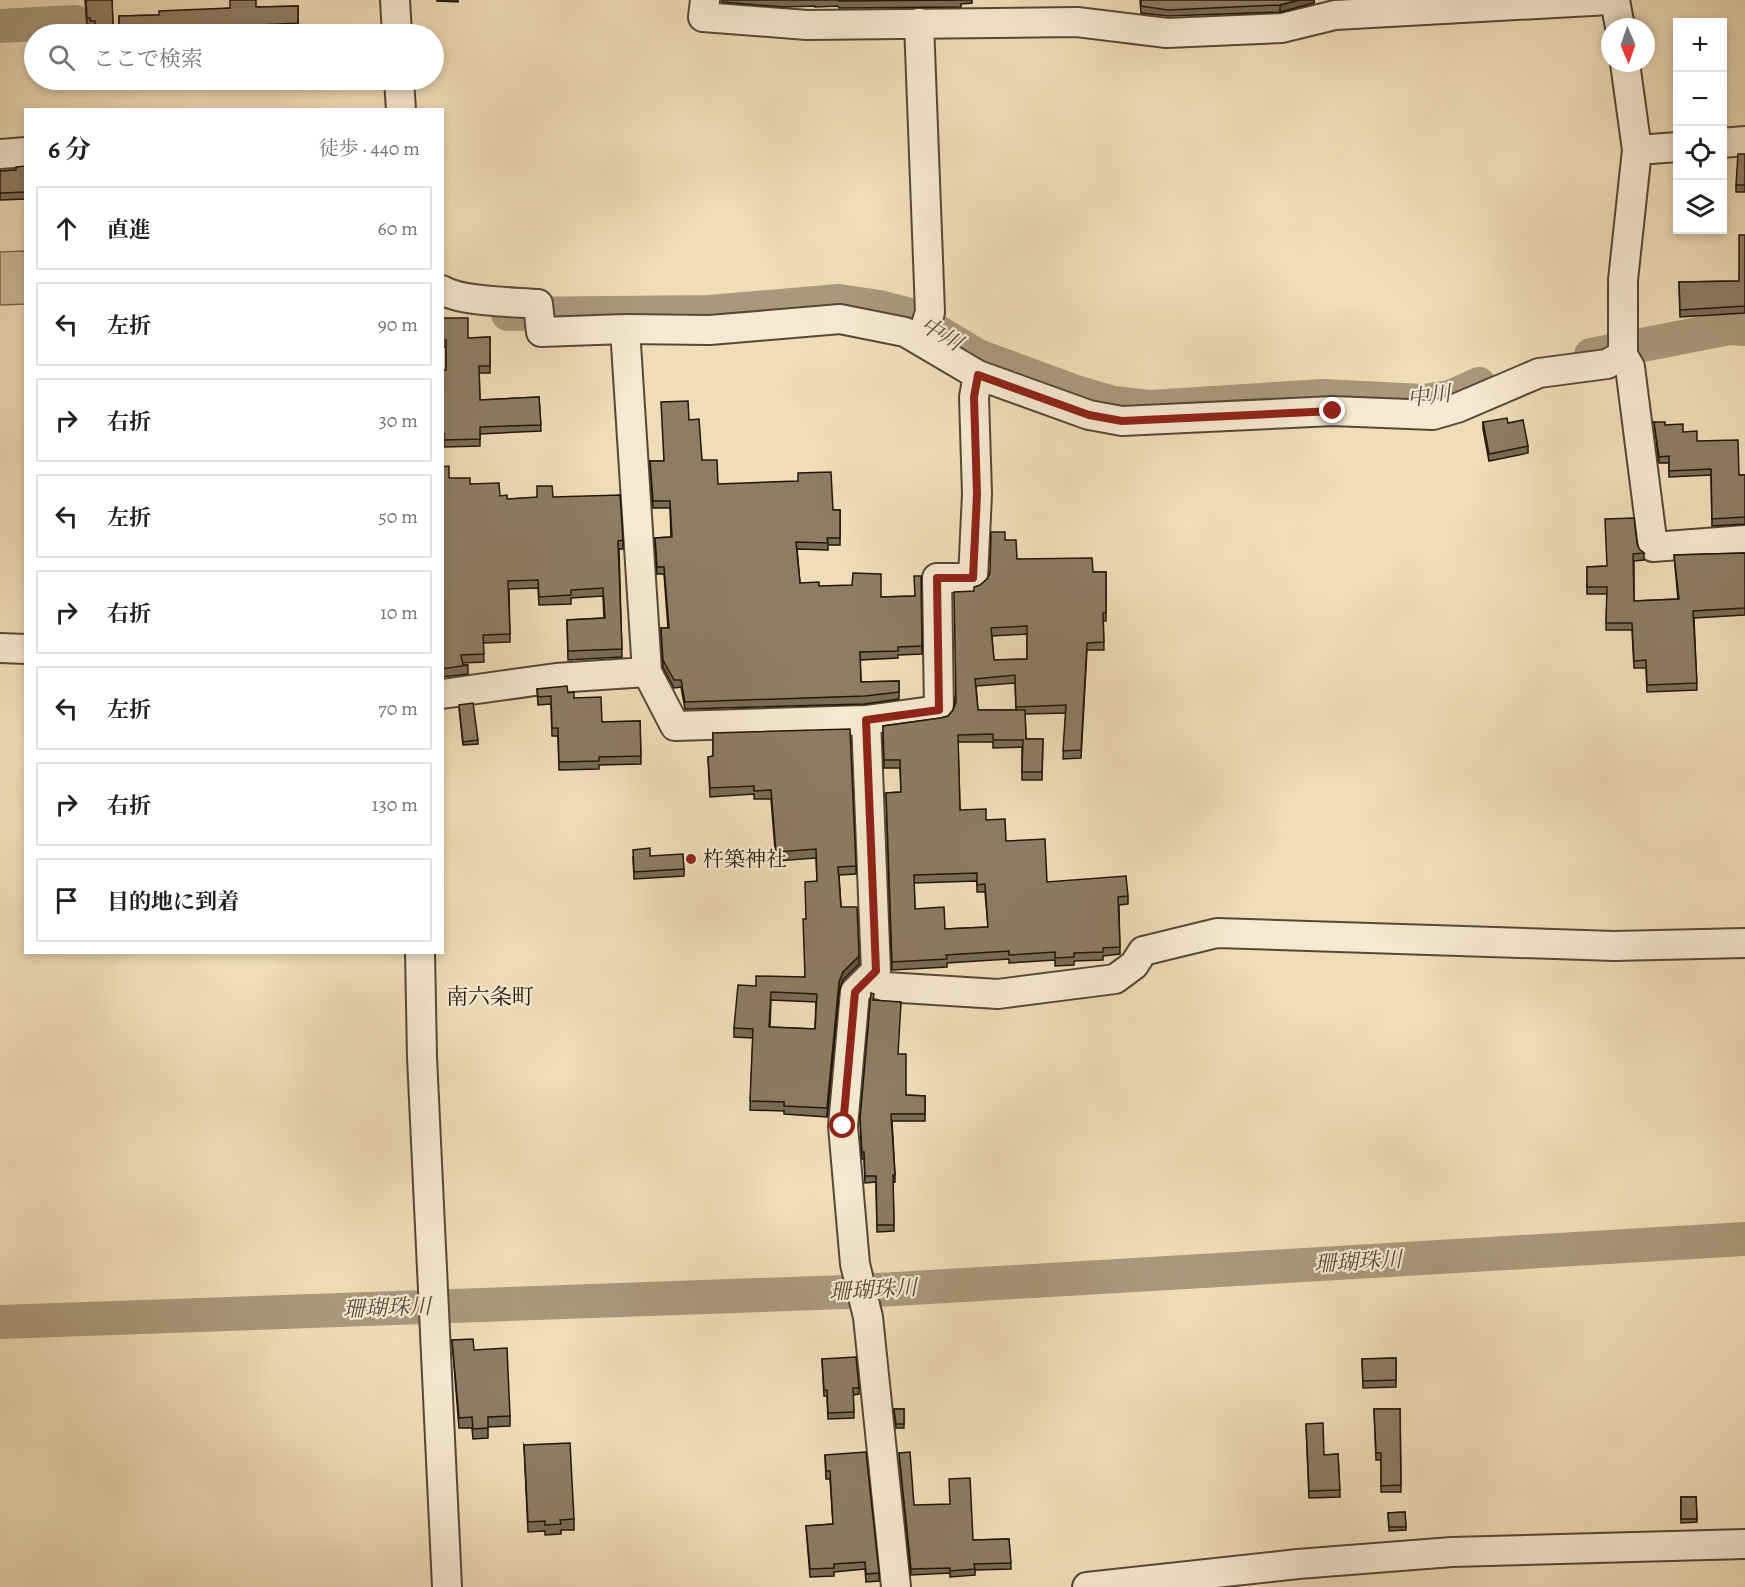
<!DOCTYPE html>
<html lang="ja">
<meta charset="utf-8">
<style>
:root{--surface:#fff;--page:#f2f2f2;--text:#202124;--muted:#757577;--line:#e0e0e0}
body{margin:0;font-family:Alegreya,"Noto Serif JP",serif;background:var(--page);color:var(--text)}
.controls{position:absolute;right:18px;top:18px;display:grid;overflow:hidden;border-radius:0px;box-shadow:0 3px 9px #0003}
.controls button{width:54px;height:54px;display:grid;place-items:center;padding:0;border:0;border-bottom:2px solid var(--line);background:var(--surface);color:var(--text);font:30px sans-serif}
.compass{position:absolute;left:1601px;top:18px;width:54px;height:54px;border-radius:50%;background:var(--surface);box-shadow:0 3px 9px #0003;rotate:178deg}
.stop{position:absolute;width:18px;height:18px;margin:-14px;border:4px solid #8f2418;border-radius:50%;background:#fff}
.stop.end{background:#8f2418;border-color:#fff;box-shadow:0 2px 6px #0008}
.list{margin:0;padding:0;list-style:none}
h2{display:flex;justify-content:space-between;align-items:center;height:78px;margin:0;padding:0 24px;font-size:26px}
h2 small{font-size:20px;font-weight:400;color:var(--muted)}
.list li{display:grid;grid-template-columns:39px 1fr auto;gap:18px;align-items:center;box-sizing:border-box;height:84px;margin:0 12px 12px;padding:0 12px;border:2px solid var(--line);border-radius:0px}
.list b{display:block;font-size:22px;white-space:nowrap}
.list em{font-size:20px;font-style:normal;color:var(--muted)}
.icon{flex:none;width:33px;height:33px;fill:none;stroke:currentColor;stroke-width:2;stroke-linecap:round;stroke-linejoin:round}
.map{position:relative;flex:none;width:1745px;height:1587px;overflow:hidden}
.search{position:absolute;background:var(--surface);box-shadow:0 3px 9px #0003;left:24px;top:24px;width:420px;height:66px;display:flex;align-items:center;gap:15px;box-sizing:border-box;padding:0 21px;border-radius:33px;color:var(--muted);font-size:22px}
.panel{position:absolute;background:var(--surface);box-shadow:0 3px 9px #0003;left:24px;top:108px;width:420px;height:846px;border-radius:0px}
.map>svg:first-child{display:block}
.green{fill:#ccbb9a;stroke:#776852;stroke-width:1.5}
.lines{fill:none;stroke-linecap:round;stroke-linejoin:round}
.river{stroke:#a9997c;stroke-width:34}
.minor-casing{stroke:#554835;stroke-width:32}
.minor{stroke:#f5e9d1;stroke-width:28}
.wall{fill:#796c56;stroke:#221609;stroke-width:1.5;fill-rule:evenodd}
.shaded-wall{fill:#635846;stroke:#221609;stroke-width:1.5}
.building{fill:#8d7d64;stroke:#221609;stroke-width:1.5;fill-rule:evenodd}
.route{stroke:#8f2418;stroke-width:8}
.poi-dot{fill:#8f2418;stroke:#f5e9d1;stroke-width:2}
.labels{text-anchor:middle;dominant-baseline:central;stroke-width:4.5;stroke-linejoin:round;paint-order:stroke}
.poi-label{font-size:21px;fill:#221609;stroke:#f5e9d1;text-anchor:start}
.water-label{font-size:22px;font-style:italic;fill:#584a37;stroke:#f5e9d1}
.neighbourhood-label{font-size:22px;fill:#221609;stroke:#f5e9d1}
</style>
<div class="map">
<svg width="1745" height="1587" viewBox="0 0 1745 1587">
<rect width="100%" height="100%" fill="#efddb8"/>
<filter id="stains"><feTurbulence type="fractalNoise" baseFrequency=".00333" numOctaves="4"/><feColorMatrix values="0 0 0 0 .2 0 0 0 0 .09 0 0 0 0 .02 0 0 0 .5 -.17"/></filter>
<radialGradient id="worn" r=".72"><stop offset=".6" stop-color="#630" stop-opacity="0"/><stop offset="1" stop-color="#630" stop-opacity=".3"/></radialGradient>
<path class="green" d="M25 251V304L0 305V252Z"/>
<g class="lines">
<path class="river" d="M0 26 75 22 86 34
M508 314 709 312 839 301 879 307 910 315 978 356 1073 391 1113 403 1150 407 1323 396 1423 401 1450 397 1479 384
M1591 355 1729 328 1745 329
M0 1322 845 1292 1745 1239"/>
<g class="minor-casing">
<path id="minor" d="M395 0 397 34
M705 0 703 17 807 25 1077 22 1167 33 1282 28 1335 15 1610 0
M1615 0 1620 27
M919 23 930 312 921 341
M1625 63 1637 150 1623 280V355L1630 367 1653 547 1745 540
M399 80 401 110
M1722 143 1745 141
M1637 150 1678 147
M0 154 26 152
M442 290C461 302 515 302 538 304L541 332 625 329 710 330 840 319 905 332 978 375 1089 415 1122 421 1333 411 1433 415 1457 408 1539 373 1607 364 1623 355
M625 329 647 672 675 726 866 720 939 710 937 578H973L977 494 974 397 978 375
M0 648 26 649
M442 694 556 678 647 672
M866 720 876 971 855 992 843 1126 855 1264 868 1317 896 1587
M420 952 422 1057 447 1587
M867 981 886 987 998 994 1115 979 1134 965 1143 951 1217 933 1614 946 1745 943
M1087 1587 1298 1564 1452 1552 1745 1544"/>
</g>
<use href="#minor" class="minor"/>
</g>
<path class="wall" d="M85 0H112L113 32H95V28H90V25H87Z
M437 0H458V2L437 1Z
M722 0H972V3L961 4V7L839 8 838 6 815 7V6L784 7 722 2Z
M1140 0H1314V3L1280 12 1168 16 1141 13Z
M298 6V30L204 34H119V16L159 15 230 8Z
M1745 154V192H1736V185Z
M26 166V199L0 200V171L16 170Z
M1745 235V313L1680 317 1679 282 1739 281Z
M442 318 468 338 490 337V373H479L480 400 539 397 541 431 480 434V446L444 447V440H442V370H446V347H442Z
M689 420 702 460 718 484 833 510H840V545H828V550L797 549 800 583 881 597 915 596 921 576 922 654 898 655V658L860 660 861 682 899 681V699L865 704 685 709 681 687 674 688 663 667 661 628H668L664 574H657L655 538 671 537 670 508H653L650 461H664Z
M1483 422 1508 423 1528 446V453L1489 461 1483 429Z
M1654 422 1683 432 1697 441 1739 475H1745V524L1712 526 1711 475 1669 477V463H1659Z
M442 467 449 478 470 484 507 499 553 497 623 540V549H619L622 657 568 660 567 620 604 618 603 596 571 598V604L539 605 538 588 509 589 510 642 483 643 484 662 462 663 463 665H468V674L442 677Z
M1005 540 1017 559 1093 572H1106V621H1103L1104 650H1087L1081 758 1063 759 1066 713 1025 714 1026 739H1043L1042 780H1022V747L993 748V742H958L960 810 986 820 1006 841 1047 882 1128 896V904L1119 905 1120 954 1103 956V960L1074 961V965L1055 966V960L1009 963V959L947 963V967L892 970 886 793 901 792 900 768H884L883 726 941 718 948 716 953 710 974 591 987 579ZM1027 634V659L994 660 992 636ZM1015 683 1016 710H978L976 686ZM977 881V892H985L988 927 945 929 915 909 914 883Z
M1637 543 1639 549 1644 553V560L1634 561V601L1678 599 1674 555 1745 553V615L1694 618 1697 690 1647 692 1646 668H1634L1632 630H1606L1607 594H1587V567L1607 566Z
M537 689 568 693 602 722 640 721 641 764 599 765V769L559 770 558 736H552L551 704 538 705Z
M459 708 478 740V744L463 745Z
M713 733 856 866V874L839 875 841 907 859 964 843 980 839 991 827 1117 784 1114V1111L750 1110 753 1038 734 1037V1028L756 986 805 977 806 919 817 881 816 858 776 861 771 799H754V794L710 797 708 757 713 756ZM771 1000 816 1002 815 1029 770 1027Z
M650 856 684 869V876L634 879 633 857Z
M873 1000 898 1054 906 1095 925 1096V1121H892L895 1175V1182H893L894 1231 877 1232 876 1182 865 1183 864 1159H862L860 1119Z
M452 1340 474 1350 510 1416V1426L488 1427V1438L473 1439 472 1428H459Z
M1396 1358V1387L1363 1388 1362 1359Z
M822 1359 859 1388V1394L853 1395 854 1418 828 1419 827 1396H824Z
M894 1409H904V1428H896Z
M1374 1409H1400L1401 1492H1381V1460H1376Z
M1306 1424 1324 1455 1338 1454 1340 1497 1309 1498Z
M524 1445 574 1519V1530H561V1534L545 1535V1531L528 1532Z
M899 1453 914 1505 973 1540 1009 1539 1011 1569 975 1570V1575L950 1577V1573L911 1575Z
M825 1455 879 1573V1581L866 1582 865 1569 834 1572V1576L810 1577 806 1526 833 1524 830 1479H826Z
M1681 1497H1696L1697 1522 1681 1523Z
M1405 1512 1406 1530 1389 1531 1388 1513Z"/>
<path class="shaded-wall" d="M1299 0H1314V3L1280 12V5Z
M859 956V964L843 980 839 991 827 1117 839 982 843 972Z"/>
<path class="building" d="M86 0H112L113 25 95 26V21H90V18H87Z
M230 0H256V7L298 6V23L119 32V16L159 15V11L230 8Z
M838 0H957L839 1Z
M1141 0H1299L1280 5 1168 10 1141 6Z
M1738 154H1745V185H1736Z
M26 166V192L0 193V171L16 170V167Z
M1739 235H1745V306L1680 310 1679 282 1739 281Z
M442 318H468V338L490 337V366H479L480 400 539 397 541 425 480 427V439L444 440V433H442V370H446V340H442Z
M688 401 689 420 699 419 702 460H717L718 484 798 481V473L831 472 833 510H840V538H827L828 543 796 542 800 583 819 582V586L852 585 853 573 881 574V597L915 596 914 576H921L922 646 898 647V651L860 652 861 682 899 681V692L865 696 685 702 681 680H674L663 660 661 628H669L664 567H657L655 538 672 537 670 501H653L650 461H664L661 402Z
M1507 418 1508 423 1523 420 1528 446 1489 454 1483 422Z
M1654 422H1665V425L1683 424V432L1697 431V441L1738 440 1739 475H1745V517L1712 519 1711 469 1669 471V456L1659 457Z
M449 466V478H470V484L499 483 500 496 507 495V499L537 497V486H552L553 497 620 495 623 540 618 541 622 649 568 651 567 620 605 618 603 588 571 590V595L539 597 538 580 508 581 510 634 483 635 484 654 461 655 463 665H468L442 669V467Z
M1634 518 1637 543 1639 549 1644 553 1633 554 1634 601 1679 599 1674 555 1745 553V608L1693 611 1697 683 1647 685 1646 660 1634 661 1632 623H1606L1607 587H1587V567L1607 566 1605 519Z
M991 532H1005V540H1016L1017 559 1092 558 1093 572H1106V613H1103L1104 642 1087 643 1081 750 1063 751 1066 705 1016 707 1015 675 975 679 978 710H1025L1026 739H1043L1042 772H1022L1023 740H993V734L958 735 960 810 986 809V820L1005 819 1006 841 1045 839 1047 882 1126 876 1128 896 1118 897 1120 947 1103 948V952L1074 953V957L1055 958V952L1009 955V951L946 955 947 959 892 962 886 793 901 792 900 760H884L883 726 941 718 948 716 953 710 956 702 954 592 974 591V587L980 585 987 579 990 573ZM1027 626V659L994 660 991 628ZM977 873V885L985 884 988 927 945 929 944 907 915 909 914 875Z
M567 686 568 693 574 692V698L601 697 602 722 640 721 641 756 599 757V761L559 762 558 728H552L551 696 538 697 537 689Z
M473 703 478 740 463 742 459 705Z
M850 729 856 866 838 867 841 907H857L859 956 843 972 839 982 827 1108 784 1106V1102L750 1101 753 1029 734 1028 738 985 756 986V976L805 977 803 919H806L805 882 817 881 816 849 776 852 771 790 754 791V786L710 788 708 757 713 756V733ZM771 992 817 994 815 1029 769 1027Z
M650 848V856L683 854 684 869 634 872 633 850Z
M871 993 874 994 873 1000 901 1002 898 1054H906V1095L925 1096V1114H891L895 1175H893L894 1225H877L876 1176H865L864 1152H862L860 1119Z
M473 1339 474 1350 507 1348 510 1416 488 1417V1428L473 1429 472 1417 459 1418 452 1340Z
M856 1357 859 1388H853L854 1412 828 1413 827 1390H824L822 1359Z
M1396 1358V1380L1363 1381 1362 1359Z
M894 1409H904V1424H896Z
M1374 1409H1400L1401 1485 1381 1486V1453H1376Z
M1323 1423 1324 1455 1338 1454 1340 1490 1309 1491 1306 1424Z
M570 1443 574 1519 560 1520 561 1524 545 1525V1521L528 1522 524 1445Z
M866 1452 879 1573 866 1574 865 1562 834 1564V1568L810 1569 806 1526 833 1524 830 1471H826L825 1455Z
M910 1452 914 1505 950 1504 949 1479 970 1478 973 1540 1009 1539 1011 1563 974 1564 975 1569 950 1571V1568L911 1569 899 1453Z
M1681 1497H1696L1697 1519H1681Z
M1405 1512 1406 1527H1389L1388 1513Z"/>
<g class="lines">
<path class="route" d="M843 1126 855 992 876 971 866 720 939 710 937 578H973L977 494 974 397 978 375 1089 415 1122 421 1333 411"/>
</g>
<circle class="poi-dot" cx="691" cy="859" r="6"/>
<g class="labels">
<g class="poi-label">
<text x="703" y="859">杵築神社</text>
</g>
<g class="water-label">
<text transform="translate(941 334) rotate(31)">中川</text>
<text transform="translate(1429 396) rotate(-7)">中川</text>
<text transform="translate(1358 1262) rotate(-3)">珊瑚珠川</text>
<text transform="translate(873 1290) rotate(-3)">珊瑚珠川</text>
<text transform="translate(387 1308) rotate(-2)">珊瑚珠川</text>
</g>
<g class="neighbourhood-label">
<text x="490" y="997">南六条町</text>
</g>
</g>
<rect width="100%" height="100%" filter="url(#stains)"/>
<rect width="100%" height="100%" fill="url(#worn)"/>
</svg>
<div class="controls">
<button>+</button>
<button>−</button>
<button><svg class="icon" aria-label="locate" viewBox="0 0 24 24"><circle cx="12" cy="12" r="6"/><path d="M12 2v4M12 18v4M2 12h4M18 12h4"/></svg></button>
<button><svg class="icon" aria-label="layers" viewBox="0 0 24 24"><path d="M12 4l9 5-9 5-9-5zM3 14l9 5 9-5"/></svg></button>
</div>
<svg class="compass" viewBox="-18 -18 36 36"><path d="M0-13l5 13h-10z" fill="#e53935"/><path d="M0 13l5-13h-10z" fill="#757577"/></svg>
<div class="stop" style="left:843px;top:1126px"></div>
<div class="stop end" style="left:1333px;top:411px"></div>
<div class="search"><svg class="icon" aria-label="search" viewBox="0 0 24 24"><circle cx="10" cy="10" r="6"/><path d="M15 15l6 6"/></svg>ここで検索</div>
<section class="panel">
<h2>6 分<small>徒歩 · 440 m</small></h2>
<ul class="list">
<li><svg class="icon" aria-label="ahead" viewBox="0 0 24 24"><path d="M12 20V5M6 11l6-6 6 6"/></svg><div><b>直進</b></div><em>60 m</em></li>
<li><svg class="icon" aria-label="left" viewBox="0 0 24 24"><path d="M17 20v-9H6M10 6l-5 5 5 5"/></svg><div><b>左折</b></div><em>90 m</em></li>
<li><svg class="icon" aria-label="right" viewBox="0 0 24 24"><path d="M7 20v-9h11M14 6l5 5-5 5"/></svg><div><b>右折</b></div><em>30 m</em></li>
<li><svg class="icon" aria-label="left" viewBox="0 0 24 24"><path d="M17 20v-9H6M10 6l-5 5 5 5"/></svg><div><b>左折</b></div><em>50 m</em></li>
<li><svg class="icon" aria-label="right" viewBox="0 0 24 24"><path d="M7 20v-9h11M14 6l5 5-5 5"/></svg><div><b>右折</b></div><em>10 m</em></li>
<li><svg class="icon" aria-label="left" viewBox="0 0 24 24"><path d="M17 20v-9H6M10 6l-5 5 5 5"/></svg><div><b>左折</b></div><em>70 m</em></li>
<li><svg class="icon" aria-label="right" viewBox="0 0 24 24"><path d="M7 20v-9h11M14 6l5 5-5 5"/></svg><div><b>右折</b></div><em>130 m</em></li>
<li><svg class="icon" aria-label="arrive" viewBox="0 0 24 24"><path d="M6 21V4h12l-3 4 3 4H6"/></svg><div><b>目的地に到着</b></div></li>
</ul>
</section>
</div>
